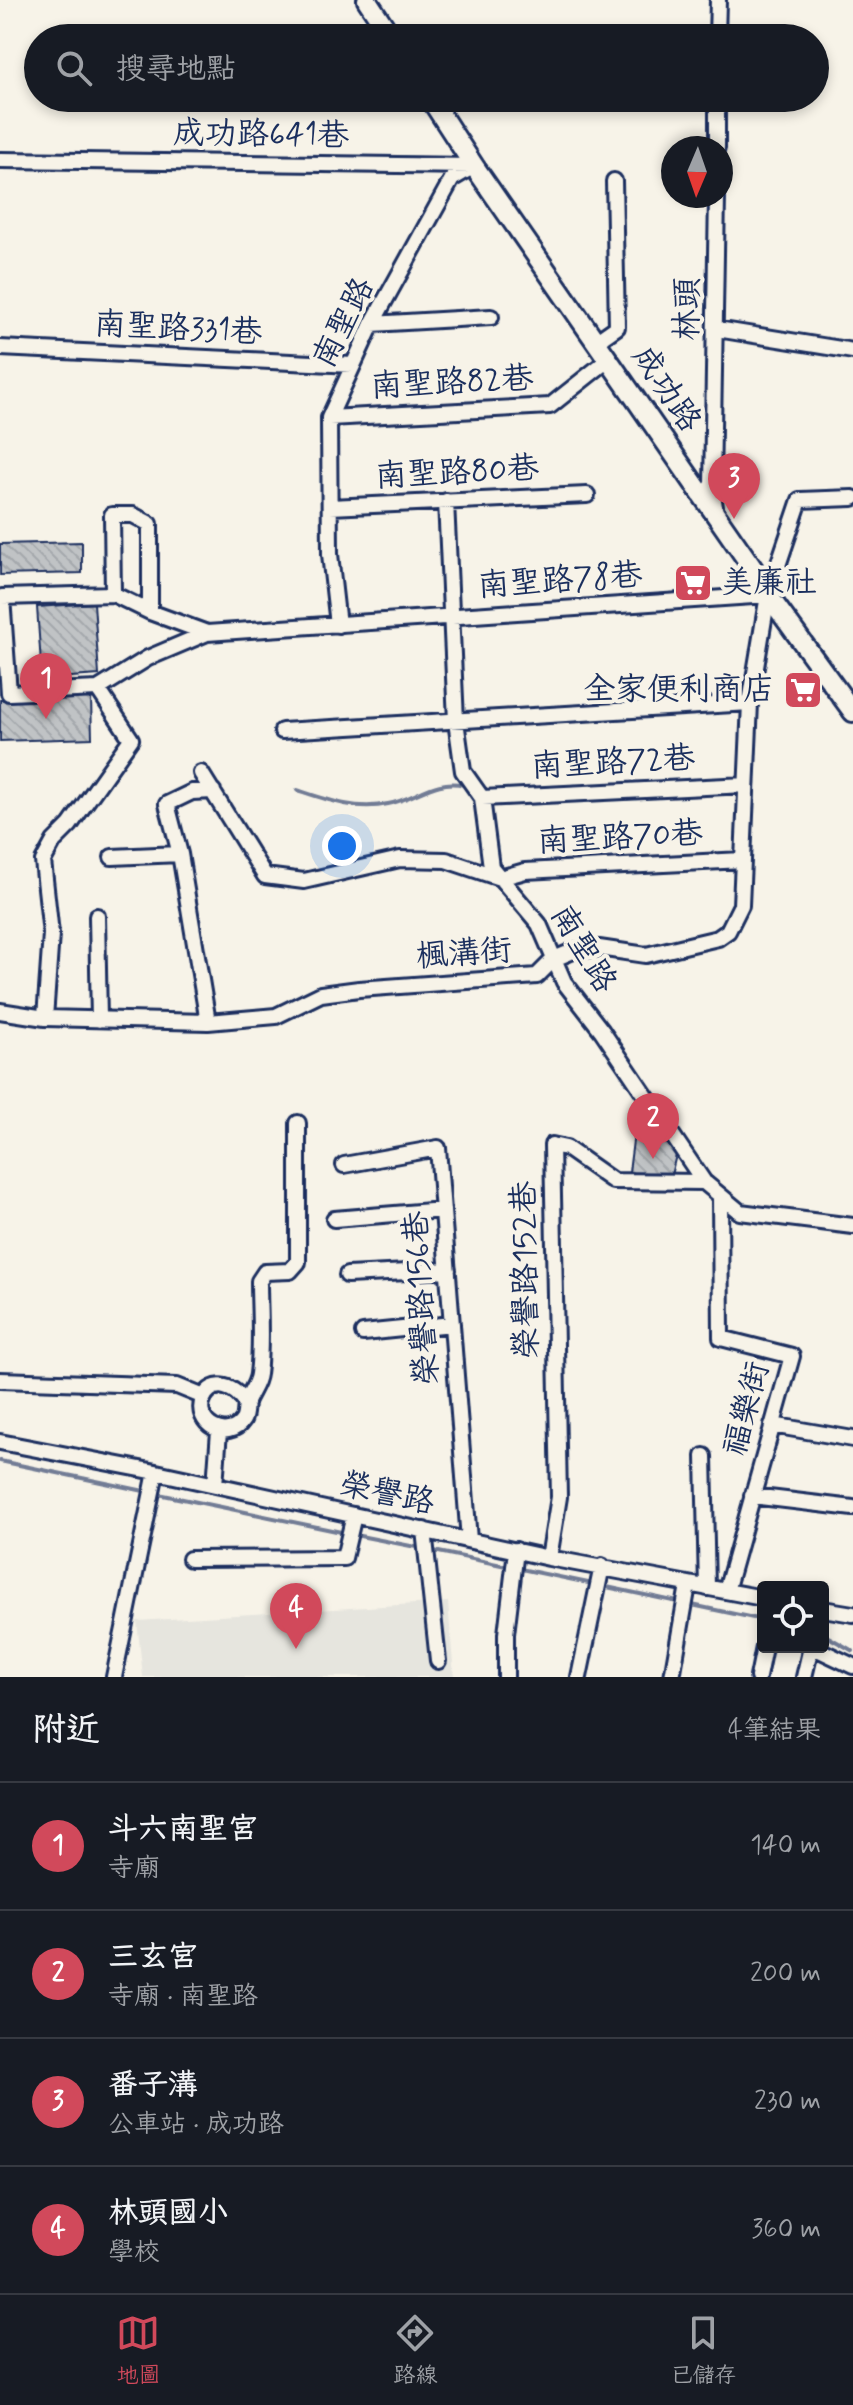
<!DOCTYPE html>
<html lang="zh-TW">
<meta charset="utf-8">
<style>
:root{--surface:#171b24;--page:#20242c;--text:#f1f3f6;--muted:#9ea1a6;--line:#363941;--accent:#d1495b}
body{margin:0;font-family:Mynerve,"LXGW WenKai TC",sans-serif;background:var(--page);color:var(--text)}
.controls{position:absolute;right:24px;bottom:24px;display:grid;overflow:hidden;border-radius:8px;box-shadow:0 4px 12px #0003}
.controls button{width:72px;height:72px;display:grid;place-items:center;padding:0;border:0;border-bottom:2px solid var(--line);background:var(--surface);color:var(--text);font:40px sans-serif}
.compass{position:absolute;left:661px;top:136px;width:72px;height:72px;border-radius:50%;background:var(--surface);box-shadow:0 4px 12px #0003;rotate:182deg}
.you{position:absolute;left:342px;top:846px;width:28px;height:28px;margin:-20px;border:6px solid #fff;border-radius:50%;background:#1a73e8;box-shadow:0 0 0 12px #1a73e833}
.badge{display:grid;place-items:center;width:52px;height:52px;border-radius:50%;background:var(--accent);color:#fff;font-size:26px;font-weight:700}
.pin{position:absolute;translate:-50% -66px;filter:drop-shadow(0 2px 4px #0008)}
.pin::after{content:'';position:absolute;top:42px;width:28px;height:24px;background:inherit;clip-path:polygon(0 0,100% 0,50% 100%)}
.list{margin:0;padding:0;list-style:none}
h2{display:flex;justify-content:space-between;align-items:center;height:104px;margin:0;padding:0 32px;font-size:34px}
h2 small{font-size:26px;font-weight:400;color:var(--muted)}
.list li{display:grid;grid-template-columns:52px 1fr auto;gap:24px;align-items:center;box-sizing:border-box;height:128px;padding:0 32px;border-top:2px solid var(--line)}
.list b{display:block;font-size:30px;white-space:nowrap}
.list p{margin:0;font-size:26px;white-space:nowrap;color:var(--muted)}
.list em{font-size:26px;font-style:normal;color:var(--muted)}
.icon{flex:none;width:44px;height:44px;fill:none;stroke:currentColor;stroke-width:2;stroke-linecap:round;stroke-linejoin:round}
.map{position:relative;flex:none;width:853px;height:1677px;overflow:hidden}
.search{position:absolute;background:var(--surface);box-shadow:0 4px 12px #0003;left:24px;right:24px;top:24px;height:88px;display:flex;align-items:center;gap:20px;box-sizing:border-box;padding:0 28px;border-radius:44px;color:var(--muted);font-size:30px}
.sheet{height:616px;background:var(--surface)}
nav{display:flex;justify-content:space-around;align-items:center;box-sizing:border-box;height:112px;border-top:2px solid var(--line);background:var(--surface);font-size:22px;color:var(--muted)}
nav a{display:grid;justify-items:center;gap:4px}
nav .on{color:var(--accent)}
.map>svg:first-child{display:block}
.built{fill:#e6e5de}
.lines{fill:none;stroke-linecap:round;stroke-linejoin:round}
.stream{stroke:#727c95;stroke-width:4}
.building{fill:url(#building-back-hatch);stroke:#1b2f5e;stroke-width:2}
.minor-casing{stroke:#1b2f5e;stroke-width:20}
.major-casing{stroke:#1b2f5e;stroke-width:24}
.minor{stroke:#f7f3e8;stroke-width:14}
.major{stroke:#f7f3e8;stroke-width:18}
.labels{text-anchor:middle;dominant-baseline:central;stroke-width:8;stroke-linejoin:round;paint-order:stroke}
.street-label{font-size:32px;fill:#1b2f5e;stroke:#f7f3e8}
.poi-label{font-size:32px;fill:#1b2f5e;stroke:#f7f3e8;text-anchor:start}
</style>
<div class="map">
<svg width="853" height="1677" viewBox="0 0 853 1677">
<defs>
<pattern id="building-back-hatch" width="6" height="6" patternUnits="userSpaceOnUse" patternTransform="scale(2)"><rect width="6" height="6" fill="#c0c3c5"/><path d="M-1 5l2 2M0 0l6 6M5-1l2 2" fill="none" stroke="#a4a8ac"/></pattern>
</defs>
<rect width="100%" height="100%" fill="#f7f3e8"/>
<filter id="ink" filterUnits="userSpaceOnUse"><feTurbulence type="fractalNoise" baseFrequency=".0125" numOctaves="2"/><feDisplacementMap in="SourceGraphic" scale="16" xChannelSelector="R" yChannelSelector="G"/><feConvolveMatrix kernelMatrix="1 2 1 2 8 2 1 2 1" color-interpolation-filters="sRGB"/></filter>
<g filter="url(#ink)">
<path class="built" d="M448 1602 454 1677H143L137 1621Z"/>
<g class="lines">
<path class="stream" d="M297 790C327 800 356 811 388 804 416 799 435 778 464 785
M0 1461 346 1533
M355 1535 421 1548
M429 1550 593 1584
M602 1586 763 1620
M823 1634 853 1651"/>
</g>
<path class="building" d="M82 542V573L0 575V544Z
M94 603 99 675 42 679 37 607Z
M91 697 92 738 0 741V700Z
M634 1133 678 1147 670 1179 629 1172Z"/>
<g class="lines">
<g class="minor-casing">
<path id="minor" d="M717 38 718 0
M717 148V98
M0 160 474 166
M372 324 491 317
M717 329 853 351
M597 341 617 327 614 181
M0 348 353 365
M329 418 550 406 609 359
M446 501 456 721 463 771 482 798 491 867 539 924 564 982 602 1031 704 1182 740 1212 853 1226
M330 507 587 495
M716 514 712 487 717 196
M113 594 112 515H133L150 524V612
M338 625 330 554 329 418 372 324 452 179 474 166
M207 633 150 612 113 594 2 597 9 693 98 689 148 658 207 633 768 595
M282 731 750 703
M201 773 265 876 304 881 400 859 446 860 500 878 525 871 743 860
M482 798 746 785
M112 857 180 854
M97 916 99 1020
M0 1011 45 1018 208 1022 276 1016 321 994 359 989 537 976 554 959 573 951 599 948 646 955 718 938 728 931 741 905 750 703 768 595 800 500 853 498
M45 1018 51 934 43 861 54 841 70 825 131 739 98 689
M208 1022 180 854 167 804 192 792 213 791
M344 1165 438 1148 469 1540
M720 1195 721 1338 792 1356 726 1591
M334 1219 443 1210
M347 1275 448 1270
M363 1333 452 1324
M0 1380 177 1386 204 1397
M246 1404C236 1387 213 1377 203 1399 193 1424 228 1443 243 1420 246 1415 245 1408 246 1402 250 1392 257 1384 258 1374 262 1344 259 1311 259 1281L265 1272 290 1271 298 1262V1123
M772 1425 853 1439
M0 1442 156 1472 549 1558 763 1598
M704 1456 707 1588
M215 1485 219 1431
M752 1496 853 1508
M424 1530 438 1661
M549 1558 559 1497 552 1145 566 1148 613 1181 704 1182
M190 1559 344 1558 354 1515
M823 1609 853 1614
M813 1647 853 1666
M114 1677 156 1472
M506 1677V1634L516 1550
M579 1677 602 1566
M672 1677 688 1585
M758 1677 764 1647
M804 1677 811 1647"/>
</g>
<g class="major-casing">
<path id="major" d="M367 0 392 38
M430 98 474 166 754 570 768 595 853 712"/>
</g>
<use href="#minor" class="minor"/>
<use href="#major" class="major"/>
</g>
</g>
<defs>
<g id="supermarket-square" transform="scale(2)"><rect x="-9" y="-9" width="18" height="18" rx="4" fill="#d1495b" stroke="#f7f3e8"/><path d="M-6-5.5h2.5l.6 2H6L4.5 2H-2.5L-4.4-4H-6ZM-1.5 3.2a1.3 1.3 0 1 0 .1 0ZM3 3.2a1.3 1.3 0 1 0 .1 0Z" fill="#fff"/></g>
</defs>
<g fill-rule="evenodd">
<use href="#supermarket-square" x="693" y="583"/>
<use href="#supermarket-square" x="803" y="690"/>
</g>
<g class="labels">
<g class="street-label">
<text transform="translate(261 135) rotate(1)">成功路641巷</text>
<text transform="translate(688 309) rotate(-89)">林頭</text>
<text transform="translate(344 323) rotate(-63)">南聖路</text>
<text transform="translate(178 329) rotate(3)">南聖路331巷</text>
<text transform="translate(452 383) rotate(-3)">南聖路82巷</text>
<text transform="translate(666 389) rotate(56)">成功路</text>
<text transform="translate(457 473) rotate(-3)">南聖路80巷</text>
<text transform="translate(560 581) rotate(-4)">南聖路78巷</text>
<text transform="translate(613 763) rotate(-3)">南聖路72巷</text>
<text transform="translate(620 838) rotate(-3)">南聖路70巷</text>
<text transform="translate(583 949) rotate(59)">南聖路</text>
<text transform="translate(464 954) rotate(-4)">楓溝街</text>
<text transform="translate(526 1270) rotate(-91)">榮譽路152巷</text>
<text transform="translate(422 1298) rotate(-94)">榮譽路156巷</text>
<text transform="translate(747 1409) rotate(-75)">福樂街</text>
<text transform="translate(387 1494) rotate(12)">榮譽路</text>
</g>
<g class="poi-label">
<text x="721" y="583">美廉社</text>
<text x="775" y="690" text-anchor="end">全家便利商店</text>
</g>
</g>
</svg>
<div class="controls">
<button><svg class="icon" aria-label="locate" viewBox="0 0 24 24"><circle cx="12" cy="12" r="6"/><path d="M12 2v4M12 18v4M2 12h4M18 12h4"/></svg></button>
</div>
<svg class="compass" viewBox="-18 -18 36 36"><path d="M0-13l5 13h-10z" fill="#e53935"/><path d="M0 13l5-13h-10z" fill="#9ea1a6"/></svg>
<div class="you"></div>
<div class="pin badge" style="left:46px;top:719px">1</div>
<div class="pin badge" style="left:653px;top:1159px">2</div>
<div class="pin badge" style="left:734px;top:519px">3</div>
<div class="pin badge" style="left:296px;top:1649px">4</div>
<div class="search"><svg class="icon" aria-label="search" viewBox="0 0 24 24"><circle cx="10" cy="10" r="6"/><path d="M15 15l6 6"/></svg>搜尋地點</div>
</div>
<section class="sheet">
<h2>附近<small>4筆結果</small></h2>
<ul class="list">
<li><span class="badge">1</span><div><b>斗六南聖宮</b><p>寺廟</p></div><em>140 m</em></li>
<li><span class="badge">2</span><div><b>三玄宮</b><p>寺廟 · 南聖路</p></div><em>200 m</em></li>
<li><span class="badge">3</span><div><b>番子溝</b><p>公車站 · 成功路</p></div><em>230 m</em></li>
<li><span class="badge">4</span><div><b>林頭國小</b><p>學校</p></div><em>360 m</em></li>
</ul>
</section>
<nav>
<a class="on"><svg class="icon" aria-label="map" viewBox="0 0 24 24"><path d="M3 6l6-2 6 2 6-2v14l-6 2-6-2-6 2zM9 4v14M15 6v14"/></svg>地圖</a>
<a><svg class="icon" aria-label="directions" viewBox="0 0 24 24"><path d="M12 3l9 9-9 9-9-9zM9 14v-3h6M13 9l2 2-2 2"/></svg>路線</a>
<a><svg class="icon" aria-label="saved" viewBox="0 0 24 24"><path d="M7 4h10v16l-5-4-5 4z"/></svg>已儲存</a>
</nav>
